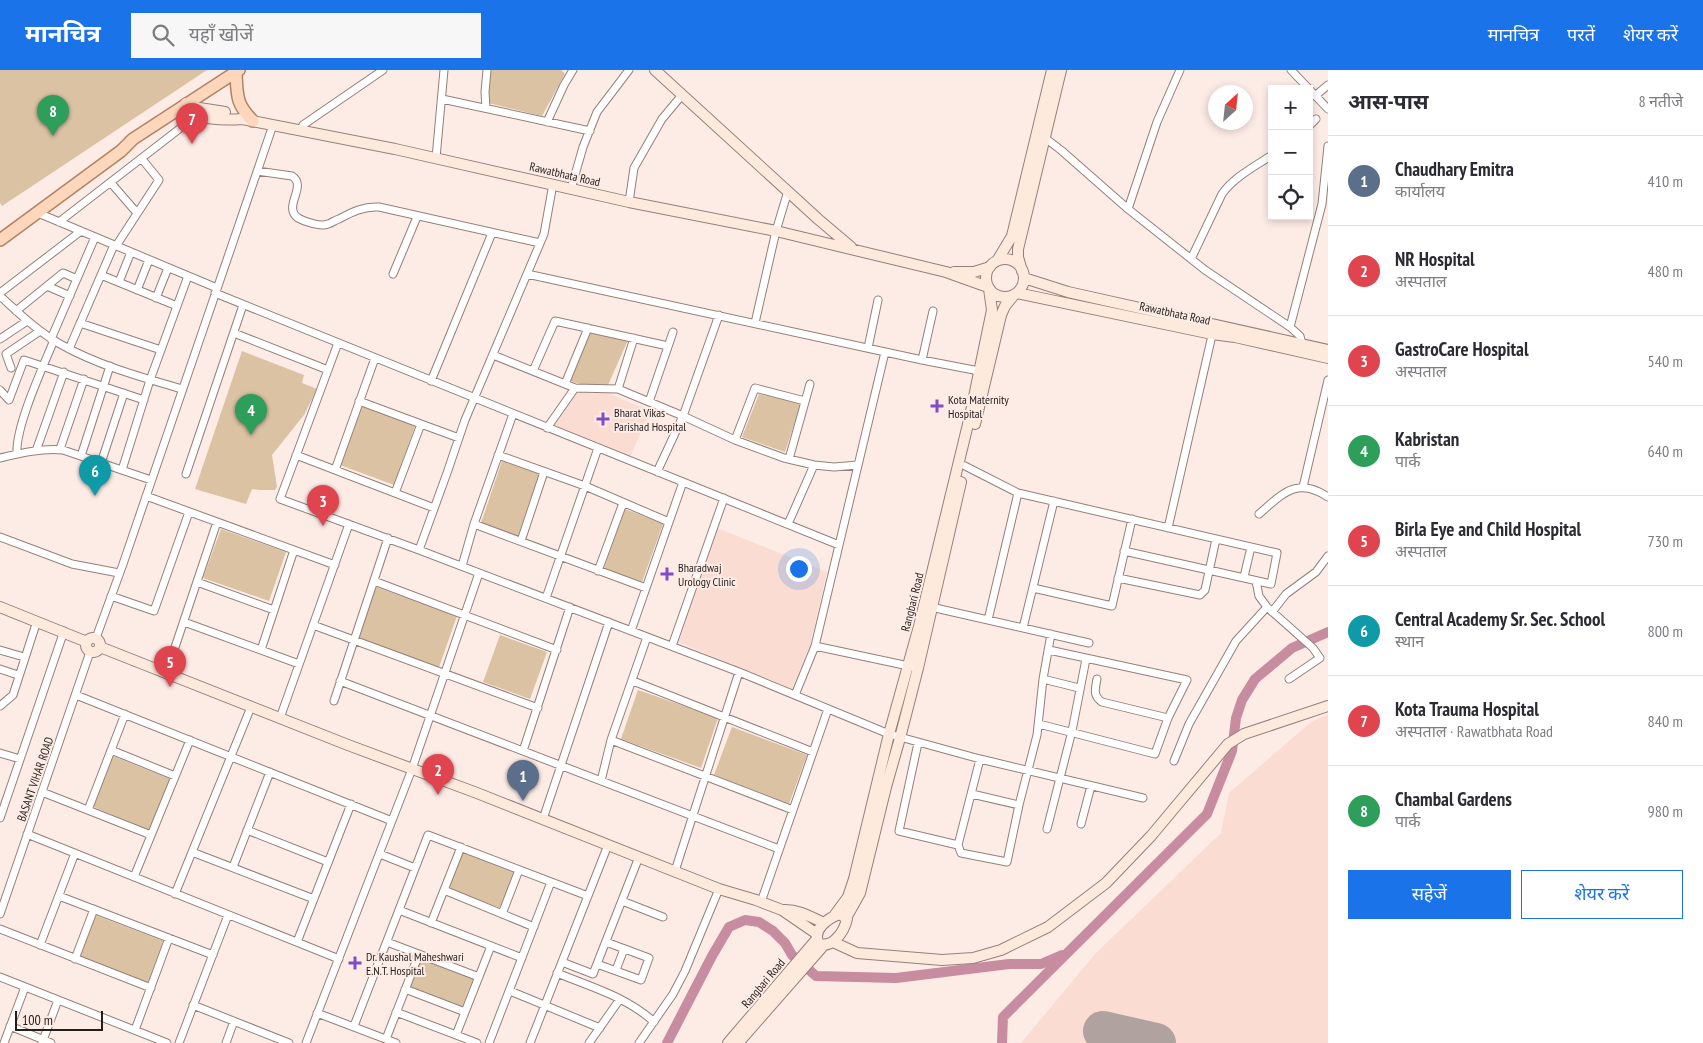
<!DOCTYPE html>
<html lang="hi">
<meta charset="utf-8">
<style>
:root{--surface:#fff;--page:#f7f7f7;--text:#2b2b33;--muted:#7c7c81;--line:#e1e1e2;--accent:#1a73e8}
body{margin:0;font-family:"PT Sans Narrow","Noto Sans Devanagari",sans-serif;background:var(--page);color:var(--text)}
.controls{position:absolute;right:15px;top:15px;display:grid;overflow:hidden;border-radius:0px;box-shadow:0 2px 8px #0003}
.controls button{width:45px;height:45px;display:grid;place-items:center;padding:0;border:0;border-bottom:1px solid var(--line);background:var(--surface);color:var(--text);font:25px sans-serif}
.compass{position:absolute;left:1208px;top:15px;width:45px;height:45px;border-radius:50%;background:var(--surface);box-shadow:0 2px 8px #0003;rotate:27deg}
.scale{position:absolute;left:15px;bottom:12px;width:88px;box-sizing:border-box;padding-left:5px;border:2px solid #241d1a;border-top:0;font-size:14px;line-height:18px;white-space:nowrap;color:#241d1a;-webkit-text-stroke:4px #fdebe6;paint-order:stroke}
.you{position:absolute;left:798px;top:498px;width:18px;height:18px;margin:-12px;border:4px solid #fff;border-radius:50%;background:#1a73e8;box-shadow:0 0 0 8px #1a73e833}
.badge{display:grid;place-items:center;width:32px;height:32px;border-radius:50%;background:var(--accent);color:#fff;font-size:16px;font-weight:700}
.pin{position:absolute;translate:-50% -41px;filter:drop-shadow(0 1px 2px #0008)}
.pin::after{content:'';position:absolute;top:26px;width:18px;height:15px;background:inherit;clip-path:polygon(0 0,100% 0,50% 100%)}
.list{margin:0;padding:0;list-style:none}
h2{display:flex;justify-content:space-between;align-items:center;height:65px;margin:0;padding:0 20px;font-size:21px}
h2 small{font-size:16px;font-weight:400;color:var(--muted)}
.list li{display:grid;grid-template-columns:32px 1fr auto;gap:15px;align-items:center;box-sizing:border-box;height:90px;padding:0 20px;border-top:1px solid var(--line)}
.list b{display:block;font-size:19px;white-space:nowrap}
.list p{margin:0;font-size:16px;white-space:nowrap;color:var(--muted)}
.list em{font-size:16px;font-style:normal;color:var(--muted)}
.actions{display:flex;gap:10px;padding:15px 20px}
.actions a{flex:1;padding:11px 0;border:1px solid var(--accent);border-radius:0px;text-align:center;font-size:18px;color:var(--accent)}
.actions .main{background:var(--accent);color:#fff}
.icon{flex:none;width:28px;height:28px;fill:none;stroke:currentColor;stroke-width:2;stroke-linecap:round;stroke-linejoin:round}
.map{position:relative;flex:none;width:1328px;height:973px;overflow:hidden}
header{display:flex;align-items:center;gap:30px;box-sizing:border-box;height:70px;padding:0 25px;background:var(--accent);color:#fff}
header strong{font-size:24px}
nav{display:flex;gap:28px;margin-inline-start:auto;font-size:18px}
.search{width:350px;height:45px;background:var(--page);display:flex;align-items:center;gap:12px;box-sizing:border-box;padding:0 18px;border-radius:0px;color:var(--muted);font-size:19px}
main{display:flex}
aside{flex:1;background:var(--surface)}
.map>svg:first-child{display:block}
.built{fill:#fbdcd3}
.green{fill:#dac2a3}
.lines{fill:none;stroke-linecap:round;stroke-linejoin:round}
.river{stroke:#c88ca0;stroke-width:10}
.runway{stroke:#b0a29e;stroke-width:40}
.street-casing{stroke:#94807a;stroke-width:9}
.secondary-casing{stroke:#94807a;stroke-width:12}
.primary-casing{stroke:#b08365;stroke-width:14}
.street{stroke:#fff;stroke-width:7}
.secondary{stroke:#feeadd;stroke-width:10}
.primary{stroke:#fdd6bb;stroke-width:11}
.poi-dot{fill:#814dc4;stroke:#fdebe6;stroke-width:2}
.labels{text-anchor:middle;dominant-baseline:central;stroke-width:4;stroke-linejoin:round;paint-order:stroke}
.street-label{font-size:12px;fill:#241d1a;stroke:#fdebe6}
.poi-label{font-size:12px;fill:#241d1a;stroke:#fdebe6;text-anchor:start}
</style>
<header>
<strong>मानचित्र</strong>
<div class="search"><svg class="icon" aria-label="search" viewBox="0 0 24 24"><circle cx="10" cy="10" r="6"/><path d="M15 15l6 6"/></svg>यहाँ खोजें</div>
<nav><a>मानचित्र</a><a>परतें</a><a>शेयर करें</a></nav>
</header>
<main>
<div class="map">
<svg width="1328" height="973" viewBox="0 0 1328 973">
<rect width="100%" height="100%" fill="#fdebe6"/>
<path class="built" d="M577 323H608L650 341 630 387 553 356Z
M717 458 827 502 810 575 792 619 678 572Z
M1328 644V973H1021L1096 883 1221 763 1229 723 1311 652Z"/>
<path class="green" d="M0 0H207L2 136 0 133Z
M490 0H561L565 4 542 46 488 33Z
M590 262 628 270 608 315 580 314 570 311Z
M242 281 304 305 302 313 317 319 304 345 272 385 277 417 275 420H260L252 419 246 434 195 419Z
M759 324 801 333 785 382 742 367Z
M361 336 415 356 394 415 340 395Z
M502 391 539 404 518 466 481 453Z
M625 439 663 454 642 512 604 498Z
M221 459 286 482 269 531 203 508Z
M376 517 457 546 439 597 358 568Z
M500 565 547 582 530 629 483 612Z
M638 620 718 648 701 698 621 669Z
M732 657 807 685 789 734 714 705Z
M113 686 170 709 149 760 93 737Z
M461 781 515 800 501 838 448 819Z
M95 845 163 871 148 913 80 887Z
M421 887 474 908 462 937 409 917Z"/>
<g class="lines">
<path class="river" d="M667 973 712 886 729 857 745 850 759 852 773 861 785 873 792 885 816 906 896 908 1009 894H1041L1062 885
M1002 973 1003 947 1207 744 1232 681 1236 648 1242 630 1255 609 1292 578 1328 562"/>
<path class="runway" d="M1103 961 1156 973"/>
<g class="street-casing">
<path id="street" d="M1291 0 1309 19
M1309 19 1328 39
M1315 26 1328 15
M442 29 590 61
M486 38 485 22 487 0
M547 52 564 15 573 0
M1309 56 1316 49
M301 60 303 55 383 0
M1044 67 1062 81 1128 139 1205 200 1290 257 1300 266 1303 278
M436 88 444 0
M257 101 292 106C308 116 282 137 298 148 305 152 321 157 328 154 332 153 335 150 339 149 352 142 364 136 379 137L540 173
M111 113 137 143
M571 119 583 77 597 42 629 0
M629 132 634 98 662 49 682 25
M1128 139 1157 52 1180 0
M38 143 217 218
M59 152 196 46
M116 176 159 110 142 89
M1191 189 1222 124C1234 107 1254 97 1272 85
M393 204 417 147
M527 204 922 290 979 301
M101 205 177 236
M119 212 131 182
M47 216 70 226
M137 220 149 190
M0 223 81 161
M215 223 839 475
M0 226C19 243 37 261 60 274 97 295 140 307 182 319
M156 228 168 198
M16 241 63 203 77 209
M80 253 161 280
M755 253 776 161 788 121
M1290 257 1322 134 1328 76
M234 263 328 300
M0 269 27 251
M51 269 95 167
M338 273 280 429 419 480 739 602 889 664 980 689 1143 728
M868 278 878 230
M69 279 114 175
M493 285 575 318 618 319 683 346 735 370 784 388 814 395 834 397 858 395
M922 290 933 241
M11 298 6 284 40 261
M533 301 555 251 668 276
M431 311 492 163
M565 314 588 258
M618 319 634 268
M0 320 9 330 24 290 144 330
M359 331 421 354 395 423
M649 332 673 262
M421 354 459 368
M547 358 575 318
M735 370 755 318 805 331
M60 379 84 309
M36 381 64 302
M17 384C15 357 43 297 54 270
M296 385 434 438
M498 385 585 416 669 452
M81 386 110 296
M0 388C21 383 42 378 63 380L151 410
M789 389 810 314
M101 393 124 323
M965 396 1018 423 1277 483 1271 514 1124 481
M122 400 150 310 188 206
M335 400 375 288
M657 402 683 346 719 245
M186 404 243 235
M1303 417 1328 310
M146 426 335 495
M1259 444C1282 424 1297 406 1328 427
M474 454 646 518
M788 454 814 395
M1168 458 1213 261
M0 467 72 494 119 503
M521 471 544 402
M419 480 447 403 465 350 544 164 553 114
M462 496 474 454 513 344
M598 501 623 433
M1244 507 1251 477
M1118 508 1200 525 1205 520 1216 469
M374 511 557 580
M1256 511 1259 526 1267 537 1313 578 1320 588 1289 609
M197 512 274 540
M1033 518 1112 536 1132 449
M111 526 154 541 189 442
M546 528 598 378
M931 537 1089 573
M1272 542 1286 524 1316 502 1328 486
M988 550 1018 423
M184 552 299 594
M313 555 538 638
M1023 558 1054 431
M631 561 683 412
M96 568 123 494 273 55
M672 576 724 428
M815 576 918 598
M0 580 24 587
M261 580 294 480
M0 599 18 605
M166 604 217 452
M1043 609 1079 618
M1097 609C1095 619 1093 626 1102 632L1168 648
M340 611 779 779
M633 611 813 682
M76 625 392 751
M795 625 815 576 885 282
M334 631 388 468
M0 636 13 625 37 551
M280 648 349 454
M1039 654 1155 684 1168 648 1187 610 1049 580
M611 670 793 740
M918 673 899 761 958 775
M111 680 175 706
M523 681 570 537
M0 683 20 689
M980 689 958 775 961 783 1007 792 1019 735 1037 665 1043 609 1051 564
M1174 691 1189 654 1236 571 1267 537
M601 711 611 670 647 567
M42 722 151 765
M972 724 1019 735
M88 740 125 644
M0 748 64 561
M543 749 609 552
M1081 754 1091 716
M1047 759 1072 661 1086 589
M247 760 328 792
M27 764 339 889
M192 782 314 829
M380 784 415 798
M233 797 270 702
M675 801 739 602
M134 807 190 670
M444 820 534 857
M175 824 251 637
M59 826 213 885
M622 831 663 847
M761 832 828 639
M399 840 522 888
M0 844 90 582
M502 844 519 800
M431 853 461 777
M0 859 151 918
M297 872 351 734
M387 872 479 907
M40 875 75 783
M75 889 94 839
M562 892 593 904 639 787
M597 894 641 910 649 888 606 872
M616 900 624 879
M557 903C591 917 627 927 654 952
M0 907 167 973
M405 919 465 942
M510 921 600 958
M193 935 289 973
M396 942 477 973
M317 943 396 973
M10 956 51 973
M354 956 428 765 588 826
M135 960 169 868
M456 965 491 876
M386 969 419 884
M4 973 25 917
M42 973 58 930
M179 973 228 845
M226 973 234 951
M306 973 412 699 479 503
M489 973 551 812
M530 973 608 775
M589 973 620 929
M639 973 673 924 685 901 719 819"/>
</g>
<g class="secondary-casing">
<path id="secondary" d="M655 0 818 149 851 177
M186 33 193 37 225 42
M178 40C196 48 221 51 242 49L395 79 629 132 776 161 946 202 988 217
M986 208a19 19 0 1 1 38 0a19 19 0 1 1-38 0Z
M997 191 1012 166 1052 0
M1022 201 1018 187V179L1061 0
M954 202H974L990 197
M1024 208 1068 222 1328 280
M1017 223 1212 264 1235 267 1328 288
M975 354 1001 245 1005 236 1014 225
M0 537 87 572
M86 575a7 7 0 1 1 14 0a7 7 0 1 1-14 0Z
M100 577 348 675 477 723 719 819 756 830 782 840 817 864
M783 840C798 839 811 847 824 853
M840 844 847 849C844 862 833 878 819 874 811 860 828 848 840 844Z
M834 846 848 827 854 809 889 664 919 556 970 346 992 240 989 219
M846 848 860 823 886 717 900 668 918 598 961 412
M833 872 857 883 942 890 973 888 1001 880 1048 857 1106 813 1151 766 1228 674 1244 664 1328 636
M739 972 824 875
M728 973 816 870"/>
</g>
<g class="primary-casing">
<path id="primary" d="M236 2C237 26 236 34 253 51
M0 170 121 81 133 69 239 0"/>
</g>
<use href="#street" class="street"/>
<use href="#secondary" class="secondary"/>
<use href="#primary" class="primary"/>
</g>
<g class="poi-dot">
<path d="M934.5 328.5h5v5h5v5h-5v5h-5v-5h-5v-5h5z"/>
<path d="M600.5 341.5h5v5h5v5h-5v5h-5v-5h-5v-5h5z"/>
<path d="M664.5 496.5h5v5h5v5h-5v5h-5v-5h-5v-5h5z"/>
<path d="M352.5 885.5h5v5h5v5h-5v5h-5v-5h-5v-5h5z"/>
</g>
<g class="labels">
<g class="street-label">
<text transform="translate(565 104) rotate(13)">Rawatbhata Road</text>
<text transform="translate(1175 243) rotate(12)">Rawatbhata Road</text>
<text transform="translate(912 532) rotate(-76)">Rangbari Road</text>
<text transform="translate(35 709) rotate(-71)">BASANT VIHAR ROAD</text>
<text transform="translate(763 913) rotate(-50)">Rangbari Road</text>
</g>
<g class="poi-label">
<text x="948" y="329">Kota Maternity<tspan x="948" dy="14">Hospital</tspan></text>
<text x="614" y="342">Bharat Vikas<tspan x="614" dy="14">Parishad Hospital</tspan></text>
<text x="678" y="497">Bharadwaj<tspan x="678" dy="14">Urology Clinic</tspan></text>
<text x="366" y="886">Dr. Kaushal Maheshwari<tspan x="366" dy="14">E.N.T. Hospital</tspan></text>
</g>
</g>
</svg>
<div class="controls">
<button>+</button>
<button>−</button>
<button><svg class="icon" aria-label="locate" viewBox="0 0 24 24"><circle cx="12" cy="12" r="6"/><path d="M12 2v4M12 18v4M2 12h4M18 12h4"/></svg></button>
</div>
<svg class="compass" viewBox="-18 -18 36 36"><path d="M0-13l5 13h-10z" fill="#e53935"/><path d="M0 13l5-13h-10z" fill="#7c7c81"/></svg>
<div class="scale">100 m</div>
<div class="you"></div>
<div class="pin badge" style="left:523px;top:731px;background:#5c6f8a">1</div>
<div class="pin badge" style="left:438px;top:725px;background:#e0444e">2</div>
<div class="pin badge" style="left:323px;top:456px;background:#e0444e">3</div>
<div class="pin badge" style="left:251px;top:365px;background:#2e9e5b">4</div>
<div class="pin badge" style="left:170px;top:617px;background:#e0444e">5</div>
<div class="pin badge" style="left:95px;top:426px;background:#0f9aa8">6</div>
<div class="pin badge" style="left:192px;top:74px;background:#e0444e">7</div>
<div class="pin badge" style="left:53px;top:66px;background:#2e9e5b">8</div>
</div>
<aside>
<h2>आस-पास<small>8 नतीजे</small></h2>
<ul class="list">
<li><span class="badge" style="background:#5c6f8a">1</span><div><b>Chaudhary Emitra</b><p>कार्यालय</p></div><em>410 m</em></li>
<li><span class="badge" style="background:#e0444e">2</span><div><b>NR Hospital</b><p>अस्पताल</p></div><em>480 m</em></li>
<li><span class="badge" style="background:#e0444e">3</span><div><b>GastroCare Hospital</b><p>अस्पताल</p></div><em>540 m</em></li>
<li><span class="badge" style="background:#2e9e5b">4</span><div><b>Kabristan</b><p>पार्क</p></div><em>640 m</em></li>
<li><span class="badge" style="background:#e0444e">5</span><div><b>Birla Eye and Child Hospital</b><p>अस्पताल</p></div><em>730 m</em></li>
<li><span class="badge" style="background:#0f9aa8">6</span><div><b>Central Academy Sr. Sec. School</b><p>स्थान</p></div><em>800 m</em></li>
<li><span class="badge" style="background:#e0444e">7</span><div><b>Kota Trauma Hospital</b><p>अस्पताल · Rawatbhata Road</p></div><em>840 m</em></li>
<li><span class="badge" style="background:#2e9e5b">8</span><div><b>Chambal Gardens</b><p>पार्क</p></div><em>980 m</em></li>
</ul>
<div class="actions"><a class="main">सहेजें</a><a>शेयर करें</a></div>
</aside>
</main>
